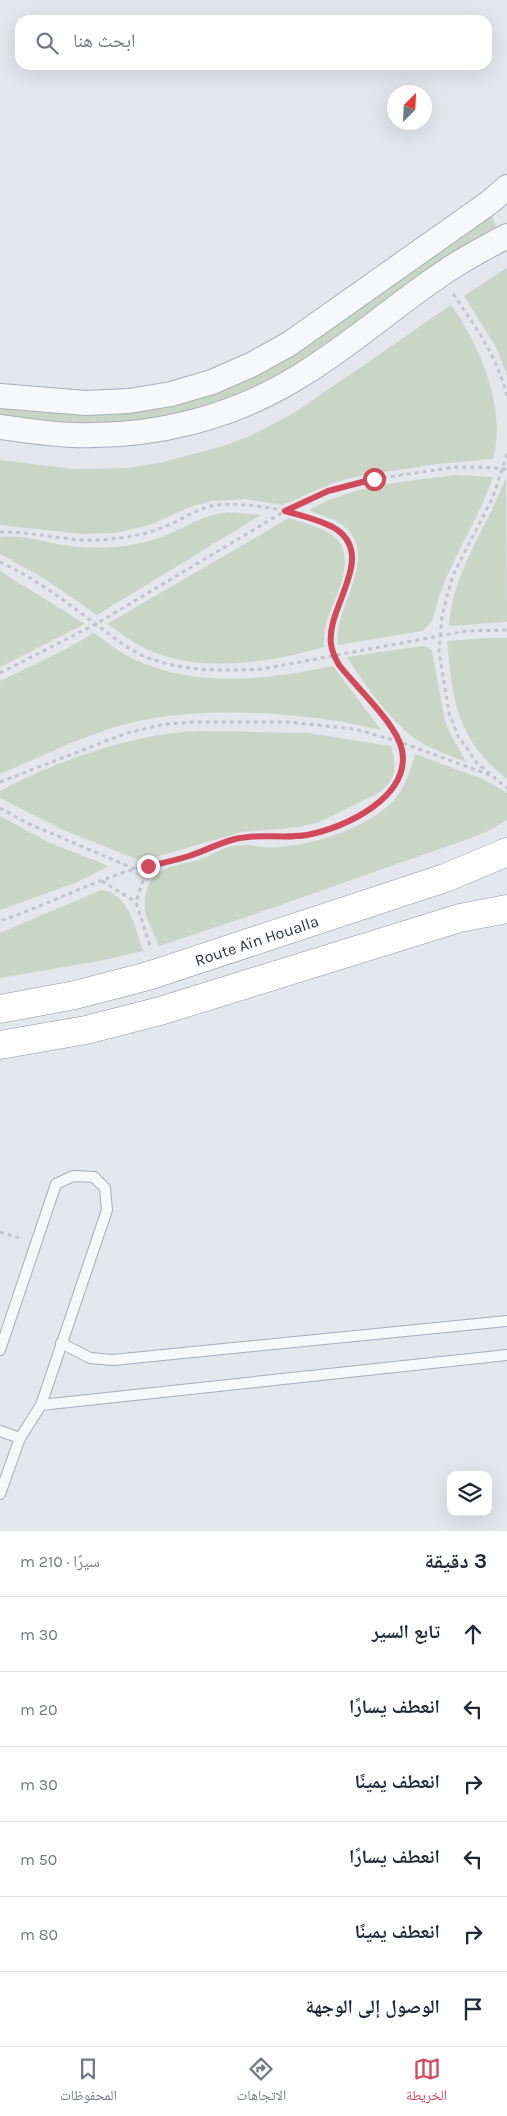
<!DOCTYPE html>
<html lang="ar">
<meta charset="utf-8">
<style>
:root{--surface:#fff;--page:#f2f2f3;--text:#1f2937;--muted:#747a83;--line:#e0e1e3;--accent:#d1495b}
body{margin:0;font-family:Karla,"Noto Naskh Arabic",sans-serif;background:var(--page);color:var(--text);direction:rtl}
.controls{position:absolute;right:15px;bottom:15px;display:grid;overflow:hidden;border-radius:10px;box-shadow:0 5px 20px #0002}
.controls button{width:45px;height:45px;display:grid;place-items:center;padding:0;border:0;border-bottom:1px solid var(--line);background:var(--surface);color:var(--text);font:25px sans-serif}
.compass{position:absolute;left:387px;top:85px;width:45px;height:45px;border-radius:50%;background:var(--surface);box-shadow:0 5px 20px #0002;rotate:24deg}
.stop{position:absolute;width:15px;height:15px;margin:-11px;border:4px solid #d1495b;border-radius:50%;background:#fff}
.stop.end{background:#d1495b;border-color:#fff;box-shadow:0 1px 5px #0008}
.list{margin:0;padding:0;list-style:none}
h2{display:flex;justify-content:space-between;align-items:center;height:65px;margin:0;padding:0 20px;font-size:21px}
h2 small{font-size:16px;font-weight:400;color:var(--muted)}
.list li{display:grid;grid-template-columns:32px 1fr auto;gap:15px;align-items:center;box-sizing:border-box;height:75px;padding:0 20px;border-top:1px solid var(--line)}
.list b{display:block;font-size:19px;white-space:nowrap}
.list em{font-size:16px;font-style:normal;color:var(--muted)}
.icon{flex:none;width:28px;height:28px;fill:none;stroke:currentColor;stroke-width:2;stroke-linecap:round;stroke-linejoin:round}
.map{position:relative;flex:none;width:507px;height:1531px;overflow:hidden;direction:ltr}
.search{position:absolute;background:var(--surface);box-shadow:0 5px 20px #0002;left:15px;right:15px;top:15px;height:55px;display:flex;align-items:center;gap:12px;box-sizing:border-box;padding:0 18px;border-radius:15px;color:var(--muted);font-size:19px}
.sheet{height:515px;background:var(--surface)}
nav{display:flex;justify-content:space-around;align-items:center;box-sizing:border-box;height:70px;border-top:1px solid var(--line);background:var(--surface);font-size:14px;color:var(--muted)}
nav a{display:grid;justify-items:center;gap:2px}
nav .on{color:var(--accent)}
.map>svg:first-child{display:block}
.green{fill:#c9d6c5}
.lines{fill:none;stroke-linecap:round;stroke-linejoin:round}
.service-casing{stroke:#a9aeb7;stroke-width:12}
.tertiary-casing{stroke:#a9aeb7;stroke-width:26}
.trunk-casing{stroke:#8b94a3;stroke-width:29}
.path{stroke:#c2c5cb;stroke-width:3;stroke-dasharray:4 4;stroke-linecap:butt}
.service{stroke:#f7f8fa;stroke-width:10}
.tertiary{stroke:#f7f8fa;stroke-width:24}
.trunk{stroke:#fff;stroke-width:28}
.route{stroke:#d1495b;stroke-width:6}
.labels{text-anchor:middle;dominant-baseline:central;stroke-width:4;stroke-linejoin:round;paint-order:stroke}
.street-label{font-size:16px;fill:#2b3445;stroke:#f4f6f9}
</style>
<div class="map">
<svg width="507" height="1531" viewBox="0 0 507 1531">
<rect width="100%" height="100%" fill="#e4e7ec"/>
<path class="green" d="M492 216 496 227C455 248 419 276 382 303 345 329 309 357 269 379 214 410 147 424 83 423 55 423 28 418 0 415V407L205 396 234 385 290 357 438 252Z
M507 268V376L497 349 464 296Z
M451 305C480 346 507 408 493 459L438 464 358 476 333 483 283 505 245 499 212 501 190 507 150 525 115 533 81 534 0 525V460L75 469 126 468 160 463 223 446 250 436 294 413Z
M456 475 493 477C479 518 455 553 440 594 435 607 435 623 422 631L338 645C337 636 338 627 341 618 350 585 378 543 334 520 326 516 317 514 309 510 355 484 403 482 456 475Z
M506 478 507 622 449 626C452 574 487 527 506 478Z
M228 512 261 515 97 615 45 579 0 554V537C21 535 37 540 57 544 78 548 101 549 123 546 139 544 155 540 171 533 194 523 201 516 228 512Z
M289 518C302 523 320 526 332 535 361 556 333 599 326 624 324 632 324 639 324 647 273 662 204 673 153 652 136 645 122 634 107 624Z
M0 571 85 624 0 667Z
M94 633C108 643 121 654 136 660 198 689 269 679 333 666L381 730C307 711 183 703 109 729 72 741 36 759 0 774V681L64 650Z
M486 638H507V779C456 738 453 702 447 641Z
M422 646H426L432 651 445 721 450 733 466 762C451 756 434 750 420 742 394 726 363 683 347 657Z
M199 731 307 733 391 746C397 767 397 780 377 794L317 823 299 827 242 832 141 861 61 829 0 798V791C56 761 135 733 199 731Z
M415 754 483 779 507 793V820L486 832 468 839 249 916 159 946C155 935 147 922 145 911 144 905 145 897 146 892 154 865 179 866 201 859 212 855 222 848 233 846 251 843 263 849 278 847 316 844 357 831 387 807 403 794 410 772 415 754Z
M0 816 50 843 109 866 75 883 0 910Z
M101 890C130 894 135 928 143 951L99 961 0 978V933Z"/>
<g class="lines">
<g class="service-casing">
<path id="service" d="M61 1343 90 1358 113 1360 507 1321
M0 1350 56 1184 73 1176 94 1177 105 1188 107 1210 41 1405 20 1438 0 1494
M41 1405 507 1355
M0 1431 20 1438"/>
</g>
<g class="tertiary-casing">
<path id="tertiary" d="M0 396 86 403 129 401 171 394 212 382 251 365 289 344 490 202 507 187
M0 427C24 430 48 434 72 435 153 438 234 418 303 374 357 341 404 297 457 264 473 254 490 245 507 236"/>
</g>
<g class="trunk-casing">
<g id="trunk">
<path id="s1" d="M0 1009 75 995 148 976 445 878 507 852"/>
<path d="M0 1045 86 1030 160 1011 460 918 507 909"/>
</g>
</g>
<path class="path" d="M453 294C475 326 498 357 507 397
M507 454 493 497 453 575 442 615 439 651 449 713 458 736 477 763 507 788
M0 532C37 531 73 544 110 539 129 537 148 534 166 526 181 520 195 510 211 506 241 499 330 514 347 540 352 548 353 557 352 566 344 590 323 632 334 657 343 675 361 691 374 707 384 718 396 729 400 743 406 762 400 786 385 799 360 820 320 836 288 837 266 837 245 835 224 842 207 848 192 856 174 860 156 865 137 867 119 874 79 888 41 907 0 921
M0 562C35 578 66 602 97 625 111 635 125 647 141 655 180 672 221 671 262 669L466 631 507 630
M0 673 96 624 285 511 328 491 374 479 456 467H480L507 469
M0 782 127 733 165 724 195 722H288L355 729 400 742 490 775
M0 808 27 823 135 869
M148 865 136 902 151 949
M102 881 136 902
M0 1232 23 1239"/>
<use href="#service" class="service"/>
<use href="#tertiary" class="tertiary"/>
<use href="#trunk" class="trunk"/>
</g>
<g class="lines">
<path class="route" d="M148 866C163 863 178 860 192 855 206 850 220 843 235 839 258 833 283 839 307 835 345 828 411 797 402 750 397 724 356 687 339 665 335 658 332 652 331 644 326 607 377 557 336 529 321 520 302 516 285 511L328 491 374 479"/>
</g>
<g class="labels">
<g class="street-label">
<text stroke="none"><textPath href="#s1" startOffset="266">Route Aïn Houalla</textPath></text>
</g>
</g>
</svg>
<div class="controls">
<button><svg class="icon" aria-label="layers" viewBox="0 0 24 24"><path d="M12 4l9 5-9 5-9-5zM3 14l9 5 9-5"/></svg></button>
</div>
<svg class="compass" viewBox="-18 -18 36 36"><path d="M0-13l5 13h-10z" fill="#e53935"/><path d="M0 13l5-13h-10z" fill="#747a83"/></svg>
<div class="stop" style="left:374px;top:479px"></div>
<div class="stop end" style="left:148px;top:866px"></div>
<div class="search"><svg class="icon" aria-label="search" viewBox="0 0 24 24"><circle cx="10" cy="10" r="6"/><path d="M15 15l6 6"/></svg>ابحث هنا</div>
</div>
<section class="sheet">
<h2>3 دقيقة<small>سيرًا · 210 m</small></h2>
<ul class="list">
<li><svg class="icon" aria-label="ahead" viewBox="0 0 24 24"><path d="M12 20V5M6 11l6-6 6 6"/></svg><div><b>تابع السير</b></div><em>30 m</em></li>
<li><svg class="icon" aria-label="left" viewBox="0 0 24 24"><path d="M17 20v-9H6M10 6l-5 5 5 5"/></svg><div><b>انعطف يسارًا</b></div><em>20 m</em></li>
<li><svg class="icon" aria-label="right" viewBox="0 0 24 24"><path d="M7 20v-9h11M14 6l5 5-5 5"/></svg><div><b>انعطف يمينًا</b></div><em>30 m</em></li>
<li><svg class="icon" aria-label="left" viewBox="0 0 24 24"><path d="M17 20v-9H6M10 6l-5 5 5 5"/></svg><div><b>انعطف يسارًا</b></div><em>50 m</em></li>
<li><svg class="icon" aria-label="right" viewBox="0 0 24 24"><path d="M7 20v-9h11M14 6l5 5-5 5"/></svg><div><b>انعطف يمينًا</b></div><em>80 m</em></li>
<li><svg class="icon" aria-label="arrive" viewBox="0 0 24 24"><path d="M6 21V4h12l-3 4 3 4H6"/></svg><div><b>الوصول إلى الوجهة</b></div></li>
</ul>
</section>
<nav>
<a class="on"><svg class="icon" aria-label="map" viewBox="0 0 24 24"><path d="M3 6l6-2 6 2 6-2v14l-6 2-6-2-6 2zM9 4v14M15 6v14"/></svg>الخريطة</a>
<a><svg class="icon" aria-label="directions" viewBox="0 0 24 24"><path d="M12 3l9 9-9 9-9-9zM9 14v-3h6M13 9l2 2-2 2"/></svg>الاتجاهات</a>
<a><svg class="icon" aria-label="saved" viewBox="0 0 24 24"><path d="M7 4h10v16l-5-4-5 4z"/></svg>المحفوظات</a>
</nav>
